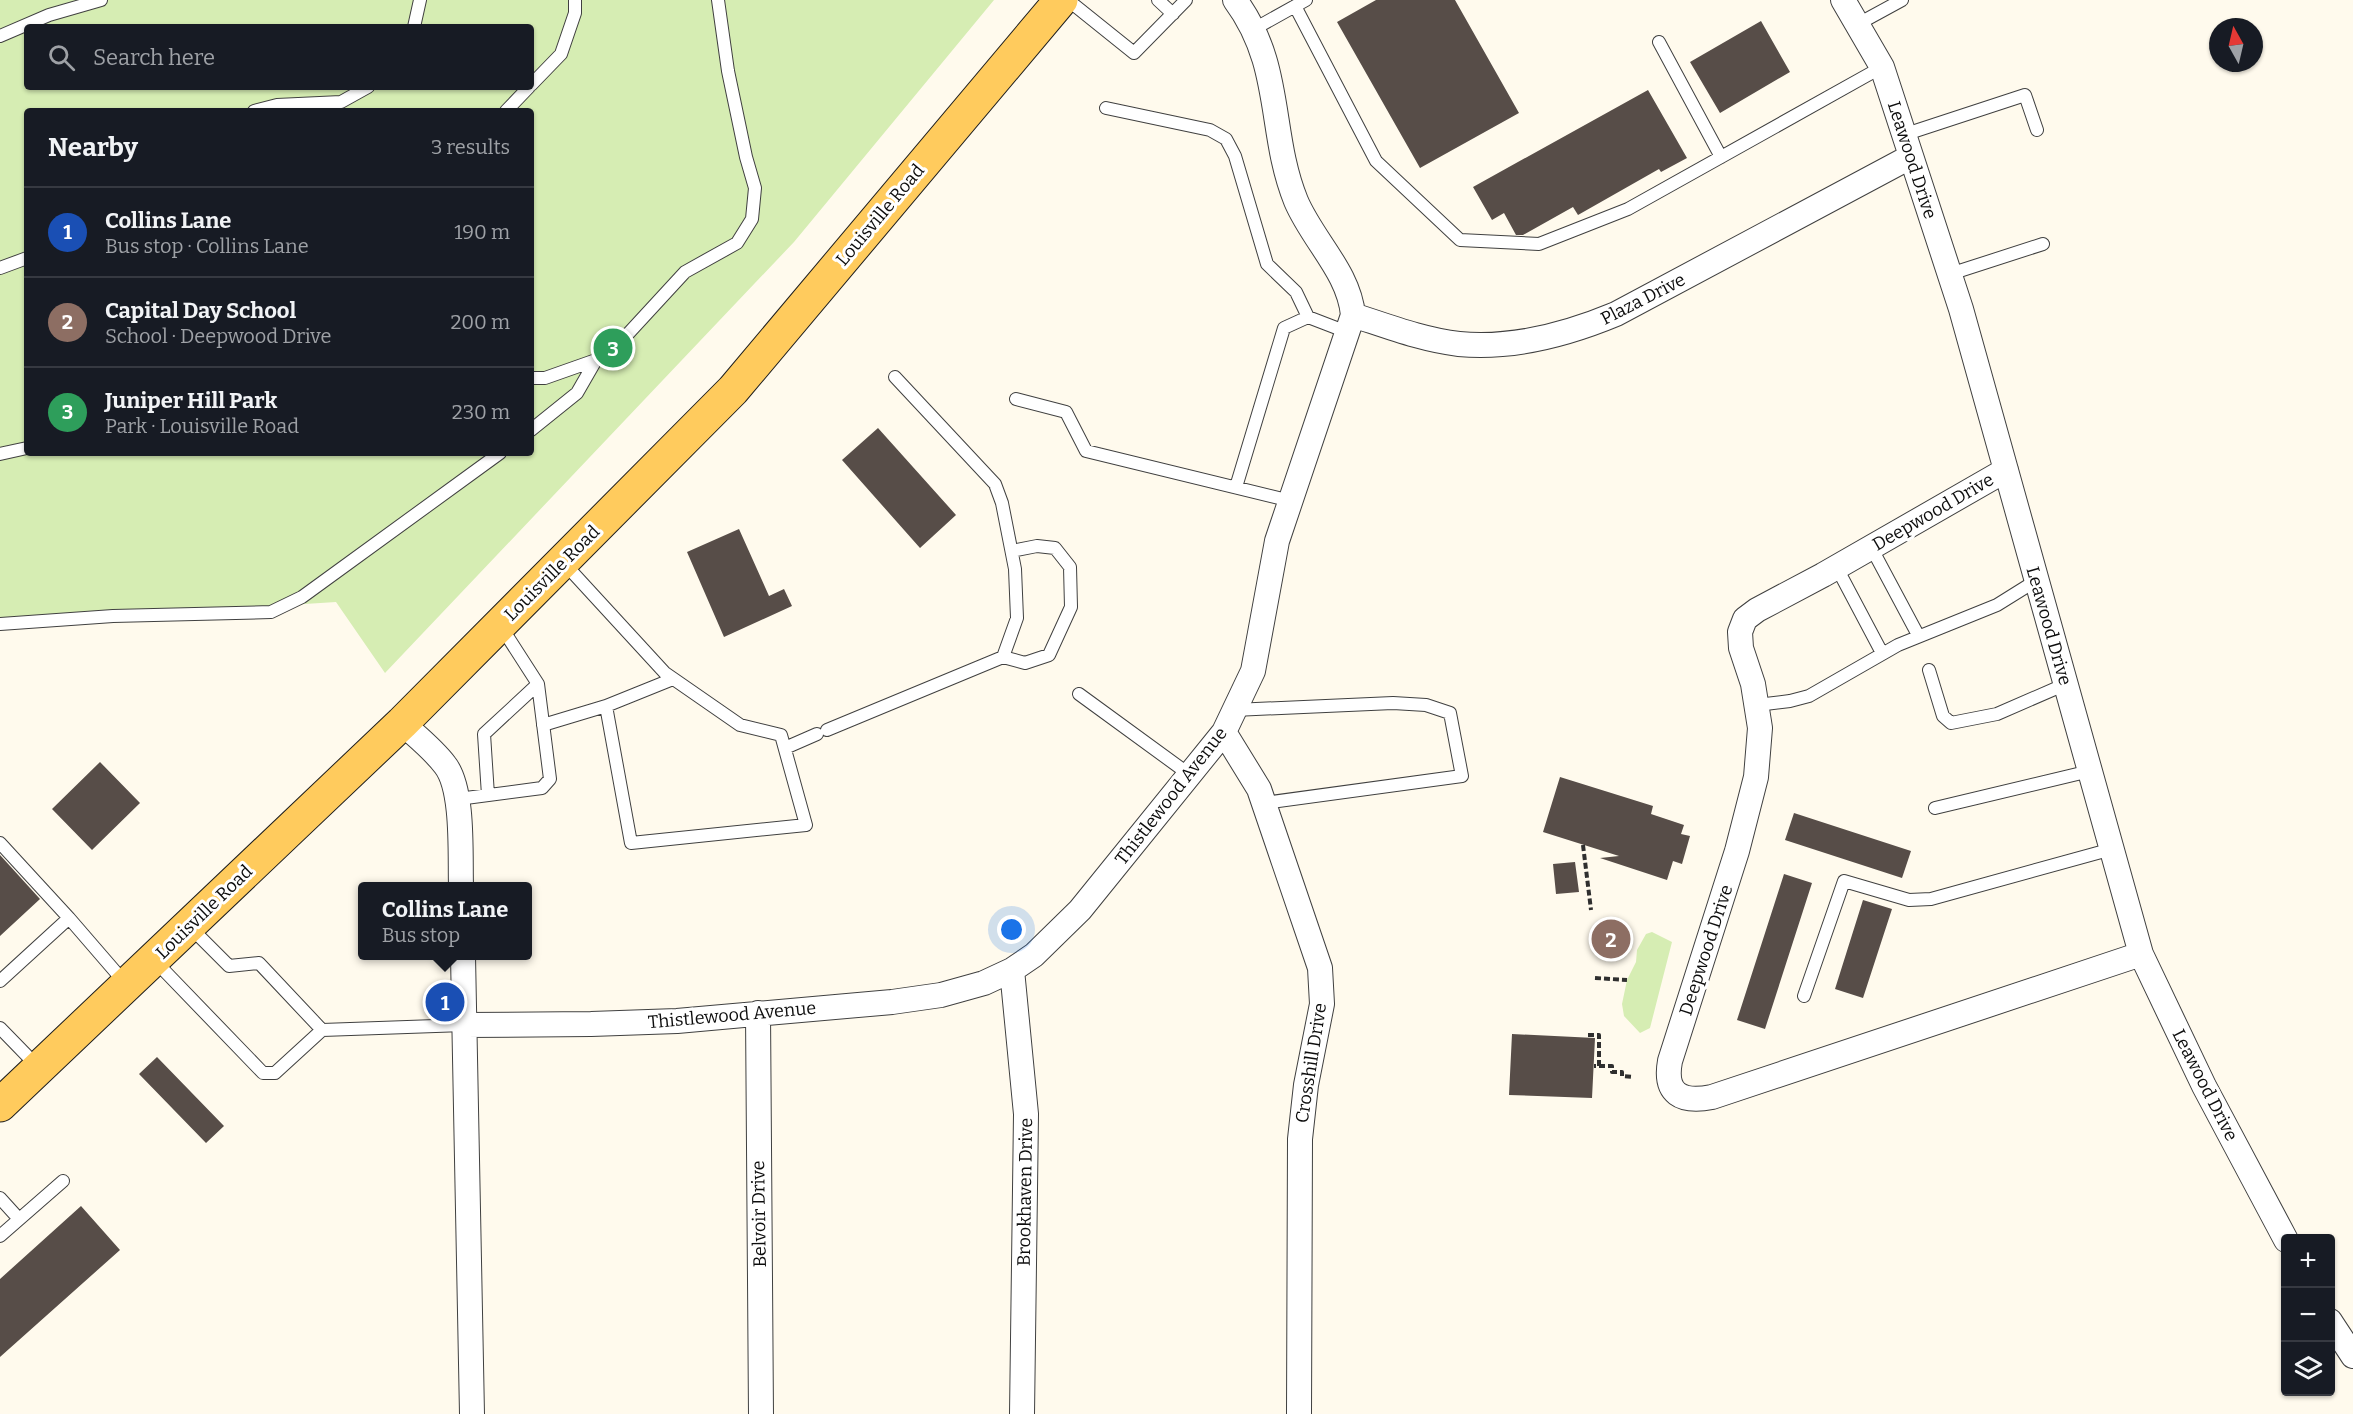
<!DOCTYPE html>
<meta charset="utf-8">
<style>
:root{--surface:#171b24;--page:#20242c;--text:#f1f3f6;--muted:#9ea1a6;--line:#363941;--accent:#c91930}
body{margin:0;font-family:Bitter,serif;background:var(--page);color:var(--text)}
.controls{position:absolute;right:18px;bottom:18px;display:grid;overflow:hidden;border-radius:6px;box-shadow:0 2px 4px #0004}
.controls button{width:54px;height:54px;display:grid;place-items:center;padding:0;border:0;border-bottom:2px solid var(--line);background:var(--surface);color:var(--text);font:30px sans-serif}
.compass{position:absolute;left:2209px;top:18px;width:54px;height:54px;border-radius:50%;background:var(--surface);box-shadow:0 2px 4px #0004;rotate:352deg}
.you{position:absolute;left:1012px;top:930px;width:21px;height:21px;margin:-15px;border:4px solid #fff;border-radius:50%;background:#1a73e8;box-shadow:0 0 0 9px #1a73e833}
.badge{display:grid;place-items:center;width:39px;height:39px;border-radius:50%;background:var(--accent);color:#fff;font-size:20px;font-weight:700}
.pin{position:absolute;translate:-50% -50%;border:3px solid #fff;box-shadow:0 2px 6px #0006}
.popup{position:absolute;left:358px;top:882px;width:174px;height:78px;box-sizing:border-box;display:grid;place-content:center;border-radius:6px;background:var(--surface);filter:drop-shadow(0 2px 4px #0005);font-size:20px;white-space:nowrap;color:var(--muted)}
.popup b{font-size:22px;color:var(--text)}
.popup::after{content:'';position:absolute;left:50%;top:100%;margin-left:-12px;border:12px solid transparent;border-top-color:var(--surface)}
.list{margin:0;padding:0;list-style:none}
h2{display:flex;justify-content:space-between;align-items:center;height:78px;margin:0;padding:0 24px;font-size:26px}
h2 small{font-size:20px;font-weight:400;color:var(--muted)}
.list li{display:grid;grid-template-columns:39px 1fr auto;gap:18px;align-items:center;box-sizing:border-box;height:90px;padding:0 24px;border-top:2px solid var(--line)}
.list b{display:block;font-size:22px;white-space:nowrap}
.list p{margin:0;font-size:20px;white-space:nowrap;color:var(--muted)}
.list em{font-size:20px;font-style:normal;color:var(--muted)}
.icon{flex:none;width:33px;height:33px;fill:none;stroke:currentColor;stroke-width:2;stroke-linecap:round;stroke-linejoin:round}
.map{position:relative;flex:none;width:2353px;height:1414px;overflow:hidden}
.search{position:absolute;background:var(--surface);box-shadow:0 2px 4px #0004;left:24px;top:24px;width:510px;height:66px;display:flex;align-items:center;gap:15px;box-sizing:border-box;padding:0 21px;border-radius:6px;color:var(--muted);font-size:22px}
.panel{position:absolute;background:var(--surface);box-shadow:0 2px 4px #0004;left:24px;top:108px;width:510px;height:348px;border-radius:6px}
.map>svg:first-child{display:block}
.green{fill:#d6edb3;fill-rule:evenodd}
.building{fill:#574d48}
.lines{fill:none;stroke-linecap:round;stroke-linejoin:round}
.lane-casing{stroke:#404040;stroke-width:14}
.street-casing{stroke:#404040;stroke-width:26}
.primary-casing{stroke:#1e1e1e;stroke-width:35}
.path{stroke:#2f2f2f;stroke-width:4;stroke-dasharray:6 3;stroke-linecap:butt}
.lane{stroke:#fff;stroke-width:12}
.street{stroke:#fff;stroke-width:24}
.primary{stroke:#ffcb5d;stroke-width:33}
.labels{text-anchor:middle;dominant-baseline:central;stroke-width:6;stroke-linejoin:round;paint-order:stroke}
.street-label{font-size:18px;fill:#0d0d0d;stroke:#fff}
</style>
<div class="map">
<svg width="2353" height="1414" viewBox="0 0 2353 1414">
<rect width="100%" height="100%" fill="#fffaed"/>
<path class="green" d="M0 0H994L794 242 385 673 336 602 0 624ZM27 27H531V87H27ZM27 111H531V453H27Z
M1652 932 1672 942 1650 1028 1640 1033 1624 1016 1622 1004 1627 980 1636 962 1637 950 1646 934Z"/>
<path class="building" d="M1376 0H1455L1519 113 1420 168 1337 22Z
M1761 21 1790 72 1720 113 1690 62Z
M1648 90 1687 158 1661 172 1659 169 1578 215 1573 207 1523 235H1516L1504 213 1492 220 1473 187Z
M878 428 956 515 920 548 842 460Z
M739 529 769 596 784 589 792 606 724 637 687 552Z
M100 762 140 803 92 850 52 809Z
M1560 777 1653 806 1651 814 1684 825 1681 834 1690 836 1682 864 1673 861 1667 880 1600 858 1619 856 1543 832Z
M1794 813 1911 851 1902 878 1785 840Z
M0 855 40 899 0 936Z
M1575 862 1579 892 1556 894 1553 864Z
M1784 874 1812 883 1765 1029 1737 1020Z
M1863 900 1892 909 1863 998 1835 989Z
M1512 1034 1595 1038 1592 1098 1509 1095Z
M157 1057 224 1126 206 1143 139 1074Z
M81 1206 120 1250 0 1357V1279Z"/>
<g class="lines">
<g class="lane-casing">
<path id="lane" d="M1068 0 1134 53 1186 0
M1158 0 1173 14
M1295 6 1376 161 1460 240 1539 244 1628 209 1882 67
M1858 24 1902 0
M414 27 420 0
M1254 29 1306 0
M0 36 49 15 101 0
M1659 42 1721 157
M531 85 561 54 575 13V0
M1106 108 1210 130 1226 139 1235 156 1267 264 1296 292 1308 317
M254 111 277 105 341 102 368 87
M506 111 529 87
M1903 135 2025 95 2037 130
M0 268 27 258
M1950 274 2043 244
M531 378H545L596 360 626 336 685 272 737 243 752 219 755 188 746 157 728 71 718 0
M1016 399 1066 412 1086 451 1291 501
M531 430 577 393 596 360
M0 454 27 448
M1236 487 1284 328 1308 317 1347 332
M1871 547 1918 635
M563 562 665 673 740 725 781 735 806 825 631 843 606 706 673 679
M1837 568 1882 653
M0 624 113 616 271 612 302 597 500 453
M1003 657 1025 663 1049 655 1071 607 1070 567 1055 548 1037 546 1012 551
M1929 670 1943 716 1951 723 1997 714 2066 684
M1079 694 1190 775
M1757 705 1790 701 1809 696 1898 645 1997 605 2037 580
M1234 710 1393 703 1426 705 1450 713 1462 776 1264 803
M543 725 606 706
M827 730 1003 657 1017 618 1015 569 1002 503 995 484 895 377
M785 748 817 734
M488 795 484 734 538 684
M458 799 542 788 550 779 538 684 500 625
M1935 808 2090 771
M0 843 69 918 126 984
M154 960 263 1073H275L322 1030 259 963 229 966 189 926
M0 981 69 918
M1804 996 1844 881 1909 900 1931 899 2112 849
M0 1028 39 1068
M322 1030 464 1025
M0 1198 19 1219
M0 1236 63 1181"/>
</g>
<g class="street-casing">
<path id="street" d="M1843 0 1882 67 1961 309 2141 954 2204 1086 2286 1240
M1353 315C1387 326 1423 340 1459 344 1511 349 1568 334 1616 314L1910 157
M2006 470 1823 575 1757 610 1745 619 1740 632 1741 648 1753 684 1760 728 1756 777 1737 851 1670 1061C1664 1094 1681 1103 1712 1097L2141 954
M402 723C416 736 433 749 445 765 464 789 460 855 461 886
M1224 732 1259 789 1320 968 1322 1004 1306 1085 1300 1139 1299 1414
M463 956 472 1414
M1012 970 1026 1114 1022 1414
M758 1013 761 1414
M464 1025 591 1024 677 1021 892 1002 941 995 984 983 1012 970 1034 955 1080 910 1224 732 1253 671 1277 541 1353 315C1349 272 1313 241 1296 201 1268 132 1284 66 1235 0
M2330 1321 2353 1356"/>
</g>
<g class="primary-casing">
<path id="primary" d="M0 1105 402 723 733 390 1061 0"/>
</g>
<path class="path" d="M1583 845 1591 910
M1595 978 1627 980
M1588 1035H1599V1066H1594
M1599 1066H1612V1072H1622V1076L1633 1077"/>
<use href="#lane" class="lane"/>
<use href="#street" class="street"/>
<use href="#primary" class="primary"/>
</g>
<g class="labels">
<g class="street-label">
<text transform="translate(1912 160) rotate(72)">Leawood Drive</text>
<text transform="translate(880 215) rotate(-50)">Louisville Road</text>
<text transform="translate(1643 299) rotate(-27)">Plaza Drive</text>
<text transform="translate(1933 512) rotate(-30)">Deepwood Drive</text>
<text transform="translate(552 573) rotate(-45)">Louisville Road</text>
<text transform="translate(2049 626) rotate(74)">Leawood Drive</text>
<text transform="translate(1171 796) rotate(-52)">Thistlewood Avenue</text>
<text transform="translate(204 912) rotate(-44)">Louisville Road</text>
<text transform="translate(1706 950) rotate(-72)">Deepwood Drive</text>
<text transform="translate(732 1015) rotate(-5)">Thistlewood Avenue</text>
<text transform="translate(1311 1063) rotate(-81)">Crosshill Drive</text>
<text transform="translate(2205 1085) rotate(63)">Leawood Drive</text>
<text transform="translate(1025 1192) rotate(-89)">Brookhaven Drive</text>
<text transform="translate(759 1214) rotate(-91)">Belvoir Drive</text>
</g>
</g>
</svg>
<div class="controls">
<button>+</button>
<button>−</button>
<button><svg class="icon" aria-label="layers" viewBox="0 0 24 24"><path d="M12 4l9 5-9 5-9-5zM3 14l9 5 9-5"/></svg></button>
</div>
<svg class="compass" viewBox="-18 -18 36 36"><path d="M0-13l5 13h-10z" fill="#e53935"/><path d="M0 13l5-13h-10z" fill="#9ea1a6"/></svg>
<div class="you"></div>
<div class="pin badge" style="left:445px;top:1002px;background:#1a4fb4">1</div>
<div class="popup"><b>Collins Lane</b>Bus stop</div>
<div class="pin badge" style="left:1611px;top:939px;background:#8d6e63">2</div>
<div class="pin badge" style="left:613px;top:348px;background:#2e9e5b">3</div>
<div class="search"><svg class="icon" aria-label="search" viewBox="0 0 24 24"><circle cx="10" cy="10" r="6"/><path d="M15 15l6 6"/></svg>Search here</div>
<section class="panel">
<h2>Nearby<small>3 results</small></h2>
<ul class="list">
<li><span class="badge" style="background:#1a4fb4">1</span><div><b>Collins Lane</b><p>Bus stop · Collins Lane</p></div><em>190 m</em></li>
<li><span class="badge" style="background:#8d6e63">2</span><div><b>Capital Day School</b><p>School · Deepwood Drive</p></div><em>200 m</em></li>
<li><span class="badge" style="background:#2e9e5b">3</span><div><b>Juniper Hill Park</b><p>Park · Louisville Road</p></div><em>230 m</em></li>
</ul>
</section>
</div>
